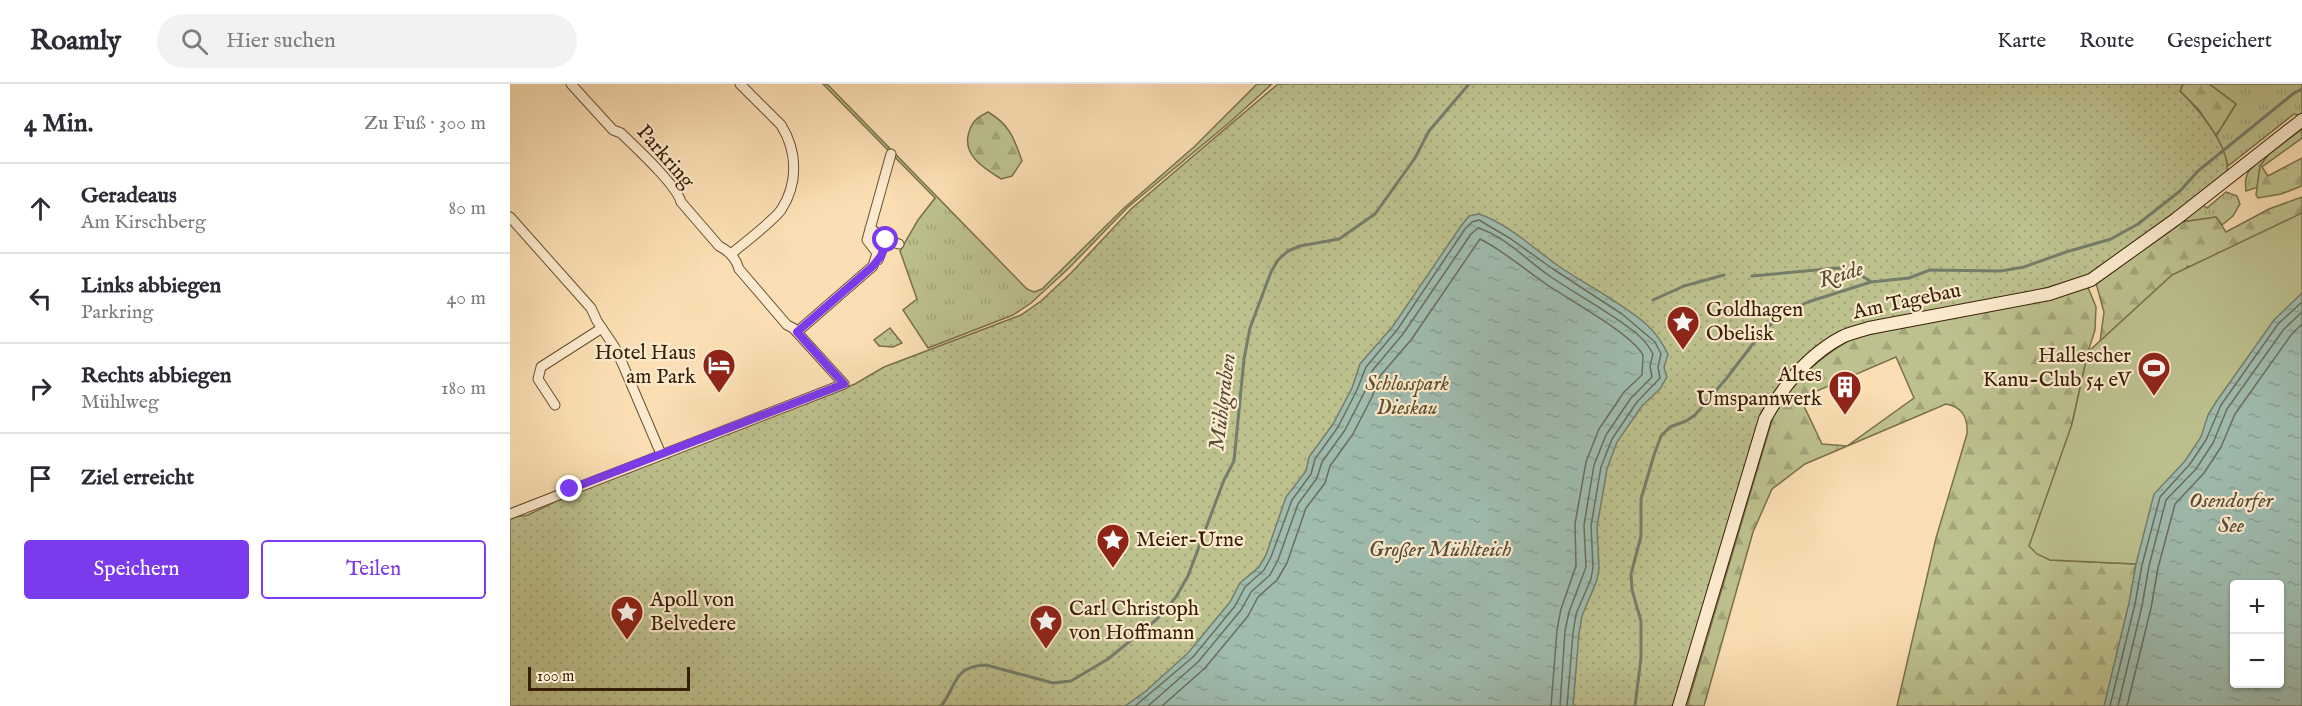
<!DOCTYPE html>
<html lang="de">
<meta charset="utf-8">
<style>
:root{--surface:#fff;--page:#f2f2f3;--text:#2b2b33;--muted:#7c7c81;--line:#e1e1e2;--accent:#7c3aed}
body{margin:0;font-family:"IM FELL English",serif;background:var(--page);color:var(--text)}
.controls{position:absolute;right:18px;bottom:18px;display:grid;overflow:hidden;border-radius:6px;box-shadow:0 2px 4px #0004}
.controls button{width:54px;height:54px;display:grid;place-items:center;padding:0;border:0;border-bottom:2px solid var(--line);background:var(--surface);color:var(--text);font:30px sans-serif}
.scale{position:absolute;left:18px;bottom:15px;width:162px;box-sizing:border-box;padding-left:6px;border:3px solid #371f05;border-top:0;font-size:16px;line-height:21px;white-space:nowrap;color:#371f05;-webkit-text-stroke:4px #fceace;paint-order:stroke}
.stop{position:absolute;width:18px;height:18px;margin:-14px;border:4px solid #7c3aed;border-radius:50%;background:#fff}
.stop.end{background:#7c3aed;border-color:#fff;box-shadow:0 2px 6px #0008}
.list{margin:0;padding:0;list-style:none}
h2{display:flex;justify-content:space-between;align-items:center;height:78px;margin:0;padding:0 24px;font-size:26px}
h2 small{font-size:20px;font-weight:400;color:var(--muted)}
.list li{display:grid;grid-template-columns:39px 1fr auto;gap:18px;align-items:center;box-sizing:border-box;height:90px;padding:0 24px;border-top:2px solid var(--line)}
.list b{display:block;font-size:22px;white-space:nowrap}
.list p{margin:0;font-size:20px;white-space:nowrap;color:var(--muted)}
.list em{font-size:20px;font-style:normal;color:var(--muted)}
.actions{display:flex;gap:12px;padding:18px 24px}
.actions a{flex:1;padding:14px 0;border:2px solid var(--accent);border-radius:6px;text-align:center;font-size:21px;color:var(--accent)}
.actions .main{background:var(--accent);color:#fff}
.icon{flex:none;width:33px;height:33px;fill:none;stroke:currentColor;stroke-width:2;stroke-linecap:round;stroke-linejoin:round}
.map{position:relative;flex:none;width:1792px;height:622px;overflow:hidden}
header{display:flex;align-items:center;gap:36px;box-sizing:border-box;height:84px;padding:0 30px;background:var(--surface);border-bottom:2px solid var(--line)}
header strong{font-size:28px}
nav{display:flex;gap:33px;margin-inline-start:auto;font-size:21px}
.search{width:420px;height:54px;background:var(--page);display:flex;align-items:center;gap:15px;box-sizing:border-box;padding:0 21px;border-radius:33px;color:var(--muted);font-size:22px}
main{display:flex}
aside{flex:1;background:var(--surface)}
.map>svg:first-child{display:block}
.grass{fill:url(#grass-tufts);stroke:#7a704a;stroke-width:1.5}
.forest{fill:url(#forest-firs);stroke:#7a704a;stroke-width:1.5;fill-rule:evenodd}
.park{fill:url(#park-dots);stroke:#7a704a;stroke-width:1.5}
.garden{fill:#bdc18e;stroke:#7a704a;stroke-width:1.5}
.water{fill:url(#water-ripples);stroke:#757d6b;stroke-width:1.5;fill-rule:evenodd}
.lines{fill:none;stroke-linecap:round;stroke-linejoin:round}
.shore{stroke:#6b6e5a;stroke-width:1.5}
.stream{stroke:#757d6b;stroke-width:3}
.street-casing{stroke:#684f30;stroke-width:11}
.secondary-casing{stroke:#371f05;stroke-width:14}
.street{stroke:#fceace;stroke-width:9}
.secondary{stroke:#fceace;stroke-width:12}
.route{stroke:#7c3aed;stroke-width:8}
.labels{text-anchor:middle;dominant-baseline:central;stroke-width:4.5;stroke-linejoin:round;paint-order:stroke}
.street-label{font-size:21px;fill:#371f05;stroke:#fceace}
.poi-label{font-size:21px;fill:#371f05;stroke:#fceace;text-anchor:start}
.park-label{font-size:21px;font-style:italic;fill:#5f502e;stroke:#fceace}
.water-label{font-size:22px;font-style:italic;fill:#564e38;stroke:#fceace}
</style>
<header>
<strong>Roamly</strong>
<div class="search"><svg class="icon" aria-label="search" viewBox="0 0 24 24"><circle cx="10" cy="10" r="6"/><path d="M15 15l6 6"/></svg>Hier suchen</div>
<nav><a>Karte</a><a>Route</a><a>Gespeichert</a></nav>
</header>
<main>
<aside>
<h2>4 Min.<small>Zu Fuß · 300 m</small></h2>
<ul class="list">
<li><svg class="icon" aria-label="ahead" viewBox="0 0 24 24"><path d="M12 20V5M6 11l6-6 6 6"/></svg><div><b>Geradeaus</b><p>Am Kirschberg</p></div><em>80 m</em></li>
<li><svg class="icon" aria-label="left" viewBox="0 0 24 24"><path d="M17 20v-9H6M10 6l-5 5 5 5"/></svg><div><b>Links abbiegen</b><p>Parkring</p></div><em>40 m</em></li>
<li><svg class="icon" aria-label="right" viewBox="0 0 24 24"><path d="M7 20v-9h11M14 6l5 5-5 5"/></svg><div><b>Rechts abbiegen</b><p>Mühlweg</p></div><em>180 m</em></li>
<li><svg class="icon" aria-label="arrive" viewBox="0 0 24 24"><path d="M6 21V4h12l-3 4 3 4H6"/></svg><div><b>Ziel erreicht</b></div></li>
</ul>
<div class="actions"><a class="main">Speichern</a><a>Teilen</a></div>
</aside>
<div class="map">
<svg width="1792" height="622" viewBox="0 0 1792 622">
<defs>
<pattern id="grass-tufts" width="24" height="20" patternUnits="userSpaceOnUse" patternTransform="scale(1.5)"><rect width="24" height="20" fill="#bdc18e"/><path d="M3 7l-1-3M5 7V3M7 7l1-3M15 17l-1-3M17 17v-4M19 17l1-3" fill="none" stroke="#a3a579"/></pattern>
<pattern id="forest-firs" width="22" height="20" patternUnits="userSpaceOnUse" patternTransform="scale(1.5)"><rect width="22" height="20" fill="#bdc18e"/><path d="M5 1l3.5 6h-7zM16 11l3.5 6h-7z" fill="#a3a579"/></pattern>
<pattern id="park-dots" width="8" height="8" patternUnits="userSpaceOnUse" patternTransform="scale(1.5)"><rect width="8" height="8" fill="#bdc18e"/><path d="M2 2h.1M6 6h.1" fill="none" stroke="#a3a579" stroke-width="1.8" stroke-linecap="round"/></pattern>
<pattern id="water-ripples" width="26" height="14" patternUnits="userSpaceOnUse" patternTransform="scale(1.5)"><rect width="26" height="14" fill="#9fbcaf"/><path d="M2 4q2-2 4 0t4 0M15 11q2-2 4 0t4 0" fill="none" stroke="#8aa195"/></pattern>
</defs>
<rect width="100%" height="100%" fill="#fbdeb3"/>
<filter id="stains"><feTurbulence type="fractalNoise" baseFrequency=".00333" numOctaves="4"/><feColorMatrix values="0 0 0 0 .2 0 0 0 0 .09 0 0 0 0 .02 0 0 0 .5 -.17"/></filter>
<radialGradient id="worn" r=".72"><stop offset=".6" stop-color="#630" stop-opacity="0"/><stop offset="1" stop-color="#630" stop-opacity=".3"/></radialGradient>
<path class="grass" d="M313 0H317L517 205 524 208 532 205 613 125 685 62 747 0H762L720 38 617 124 559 184 521 219 503 231 418 264 393 226 407 215 390 167 408 136 425 114Z
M1699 0H1792V32L1784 30 1718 82 1706 52 1726 20Z
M1759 70 1750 82 1748 103 1736 107C1733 85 1743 83 1759 70Z
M1716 108 1727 112 1730 120 1723 132 1712 141 1706 133 1672 138 1693 121 1697 124Z"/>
<path class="forest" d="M1673 0H1699L1726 20 1706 52 1689 26 1670 7Z
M478 28C500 41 504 54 512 77L502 92 491 95C476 85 454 73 458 52 461 38 466 34 478 28Z
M1792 45V54L1752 83 1758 92 1792 74V102L1771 110 1748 114 1746 111 1750 82 1759 70Z
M1792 113V159L1691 188 1678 182 1586 287 1594 228 1586 199 1672 138 1706 133 1716 148 1759 125Z
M1577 201 1586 223 1585 246 1578 268 1562 340 1540 476 1626 480 1621 522 1597 622H1387L1426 454 1457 350C1458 334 1453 323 1436 320L1295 380 1262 405 1243 448 1194 622H1177L1263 333C1281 299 1309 273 1343 254ZM1386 273 1404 314 1337 362 1312 360 1293 320 1302 309Z"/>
<path class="park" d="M768 0H1673L1670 7C1688 25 1721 63 1717 89L1674 124 1579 191 1526 207 1363 239 1277 294 1250 331 1166 622H0V434L18 431 59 411 345 300 374 283 511 231 531 217 561 189 621 125Z
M380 244 392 259 383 263 369 262 364 256Z"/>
<path class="garden" d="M1792 129V222L1735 286 1626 480 1540 476 1527 470 1519 462 1562 340 1578 268 1662 191Z"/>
<path class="water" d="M969 130C998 140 1022 163 1047 181 1076 201 1109 217 1136 240 1146 249 1152 258 1158 270L1154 283 1157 293 1150 305 1132 322 1107 358 1097 385 1087 443 1089 484 1087 496 1072 532 1069 550 1063 622H615L636 607 678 569 720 518 730 499 749 483 756 471 776 413 796 387 799 373 823 340 842 304 850 280 883 242 951 142 959 132Z
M1792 209V622H1594L1619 519 1626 480 1644 410 1675 377 1691 353 1698 331 1706 318 1764 236ZM1770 500V600H1724V500Z"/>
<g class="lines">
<path class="shore" d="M625 622 683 573 725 522 735 503 754 486 761 473 782 416 801 390 805 375 828 343 847 306 856 283 887 246 955 145 962 138 969 136 1001 155 1043 185 1112 230 1145 258 1151 270 1148 283 1150 294 1127 318 1102 355 1091 383 1081 442 1083 483 1081 495 1066 530 1063 549 1057 622
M638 622 688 578 731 526 741 508 760 491 768 476 788 420 807 394 812 378 835 346 854 309 862 287 893 250 961 150 968 144C993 151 1019 178 1041 193 1069 212 1100 228 1126 249 1133 255 1139 262 1143 270L1140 282 1142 293 1121 314 1096 351 1084 381 1074 441 1076 483 1059 528 1055 547 1050 622
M652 622 695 584 738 532 748 513 767 496 777 479 796 424 815 399 820 382 843 350 862 313 870 292 901 256 970 155C994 167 1014 185 1036 200 1059 216 1121 249 1133 271L1132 291 1114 308 1089 345 1076 378 1065 440 1066 482 1051 525 1047 546 1041 622
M1600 622 1625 520 1632 481 1650 413 1680 380 1696 356 1711 321 1768 240 1792 218
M1608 622 1632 522 1639 482 1656 416 1686 385 1703 359 1717 325 1774 245 1792 228
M1617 622 1641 524 1648 484 1665 420 1694 389 1711 363 1725 330 1781 251 1792 240"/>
<path class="stream" d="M1242 192 1328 184 1344 187 1360 197
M1143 216 1174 202 1214 191
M431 622C447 602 443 582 476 581L543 599 561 597 598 575 647 535 666 513 678 492 714 396 724 377 734 275 740 244 761 188 768 176 778 167 790 162 829 155 865 130 905 74 919 47 959 0
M1125 622 1131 574V537L1122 506 1121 490 1131 452V415L1144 371 1151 352 1160 343 1176 337 1185 331 1216 295 1252 248 1274 229 1298 218 1361 198 1399 194 1420 186 1491 187 1514 183 1556 168 1601 155 1628 140 1670 107 1688 87 1784 9 1792 5"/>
<g class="street-casing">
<path id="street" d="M0 133 81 224 87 237 104 262 113 281 151 370
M360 144 376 156 368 176
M376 156 389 160
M221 170C233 160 263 137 271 126 288 100 288 68 271 41L230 0
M287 248 363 182 367 169 357 156 381 70
M45 321 28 295 31 283 92 244
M0 430 334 300 283 244 277 241 229 185C226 174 219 167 209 162L171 118C166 100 126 64 111 49L103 46 61 0"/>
</g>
<g class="secondary-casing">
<path id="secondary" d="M1169 622 1255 335C1273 302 1298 271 1332 253 1340 249 1350 247 1359 244L1539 210 1581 196 1666 135 1792 36"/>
</g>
<use href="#street" class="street"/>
<use href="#secondary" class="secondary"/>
</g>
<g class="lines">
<path class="route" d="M60 405 334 300 287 248 363 182 371 172 376 156"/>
</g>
<defs>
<g id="sight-pin" transform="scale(1.725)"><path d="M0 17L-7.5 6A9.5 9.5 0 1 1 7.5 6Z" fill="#8f2418" stroke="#fceace"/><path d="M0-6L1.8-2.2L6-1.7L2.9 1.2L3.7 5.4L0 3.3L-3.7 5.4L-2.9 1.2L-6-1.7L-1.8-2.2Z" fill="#fff"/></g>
<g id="hotel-pin" transform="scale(1.725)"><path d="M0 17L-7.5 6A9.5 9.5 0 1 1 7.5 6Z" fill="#8f2418" stroke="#fceace"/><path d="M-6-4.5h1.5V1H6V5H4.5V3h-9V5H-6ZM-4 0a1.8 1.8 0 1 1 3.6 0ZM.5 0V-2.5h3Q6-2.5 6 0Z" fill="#fff"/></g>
<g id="stadium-pin" transform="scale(1.725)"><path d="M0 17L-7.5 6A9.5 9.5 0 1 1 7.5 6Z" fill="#8f2418" stroke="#fceace"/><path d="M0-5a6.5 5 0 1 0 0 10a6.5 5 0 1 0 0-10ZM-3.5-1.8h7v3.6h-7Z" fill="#fff"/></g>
<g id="building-pin" transform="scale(1.725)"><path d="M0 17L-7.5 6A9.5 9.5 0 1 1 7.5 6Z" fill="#8f2418" stroke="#fceace"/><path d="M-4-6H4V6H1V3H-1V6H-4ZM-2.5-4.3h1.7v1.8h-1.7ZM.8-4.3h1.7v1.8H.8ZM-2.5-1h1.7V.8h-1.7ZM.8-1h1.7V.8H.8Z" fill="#fff"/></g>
</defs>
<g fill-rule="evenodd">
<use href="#sight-pin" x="1173" y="238"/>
<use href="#hotel-pin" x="209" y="281"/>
<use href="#stadium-pin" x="1644" y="284"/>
<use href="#building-pin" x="1335" y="303"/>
<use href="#sight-pin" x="603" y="456"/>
<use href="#sight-pin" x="117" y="528"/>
<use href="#sight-pin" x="536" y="537"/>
</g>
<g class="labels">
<g class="street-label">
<text transform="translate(155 73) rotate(49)">Parkring</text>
<text transform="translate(1397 218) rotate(-12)">Am Tagebau</text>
</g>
<g class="poi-label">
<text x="1196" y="226">Goldhagen<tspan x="1196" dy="24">Obelisk</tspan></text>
<text x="186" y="269" text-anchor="end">Hotel Haus<tspan x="186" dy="24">am Park</tspan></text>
<text x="1621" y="272" text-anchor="end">Hallescher<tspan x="1621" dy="24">Kanu-Club 54 eV</tspan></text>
<text x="1312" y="291" text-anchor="end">Altes<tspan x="1312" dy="24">Umspannwerk</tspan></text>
<text x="626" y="456">Meier-Urne</text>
<text x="140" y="516">Apoll von<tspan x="140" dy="24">Belvedere</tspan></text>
<text x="559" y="525">Carl Christoph<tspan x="559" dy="24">von Hoffmann</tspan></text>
</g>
<g class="park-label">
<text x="897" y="300">Schlosspark<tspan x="897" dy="24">Dieskau</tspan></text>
</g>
<g class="water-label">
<text transform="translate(1331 191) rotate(-17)">Reide</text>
<text transform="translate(713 318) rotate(-83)">Mühlgraben</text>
<text x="1721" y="417">Osendorfer<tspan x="1721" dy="25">See</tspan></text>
<text x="930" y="466">Großer Mühlteich</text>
</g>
</g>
<rect width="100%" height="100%" filter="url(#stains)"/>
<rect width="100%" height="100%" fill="url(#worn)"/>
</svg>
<div class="controls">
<button>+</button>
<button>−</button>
</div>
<div class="scale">100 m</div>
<div class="stop" style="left:376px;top:156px"></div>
<div class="stop end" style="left:60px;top:405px"></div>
</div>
</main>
